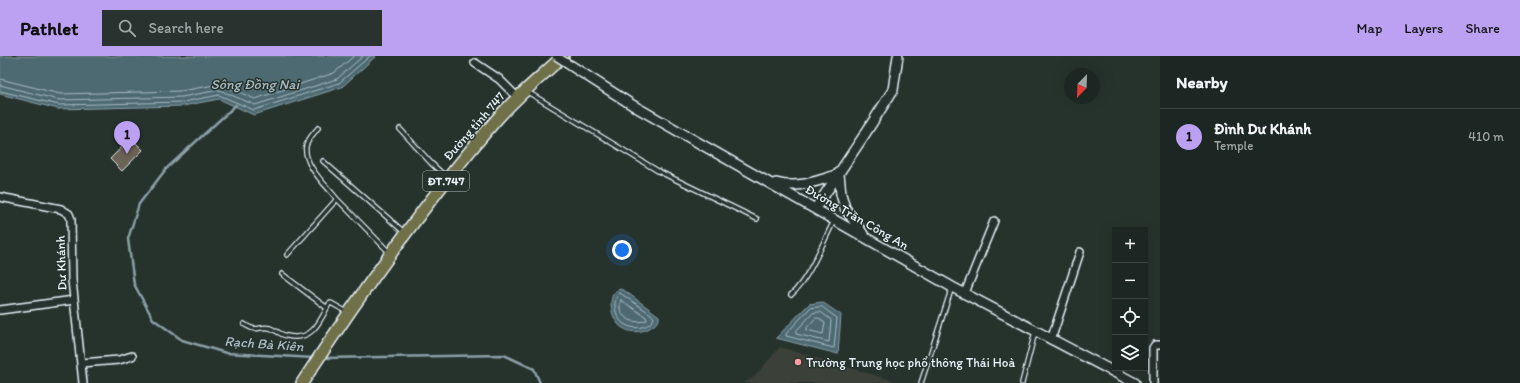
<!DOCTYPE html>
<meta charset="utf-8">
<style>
:root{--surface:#1c2622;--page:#29322f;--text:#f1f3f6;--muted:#a0a5a5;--line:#3a4340;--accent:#bca0f2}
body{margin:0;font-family:Itim,sans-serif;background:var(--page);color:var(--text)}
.controls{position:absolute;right:12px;bottom:12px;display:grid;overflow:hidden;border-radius:0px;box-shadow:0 4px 16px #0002}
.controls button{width:36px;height:36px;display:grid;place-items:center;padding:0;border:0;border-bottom:1px solid var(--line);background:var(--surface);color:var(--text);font:20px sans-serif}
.compass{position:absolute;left:1064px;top:12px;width:36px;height:36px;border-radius:50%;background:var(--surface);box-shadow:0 4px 16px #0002;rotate:203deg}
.you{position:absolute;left:622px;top:194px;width:14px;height:14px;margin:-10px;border:3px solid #fff;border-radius:50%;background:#1a73e8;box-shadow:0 0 0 6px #1a73e833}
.badge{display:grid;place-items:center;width:26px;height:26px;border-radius:50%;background:var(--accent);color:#111;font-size:13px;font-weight:700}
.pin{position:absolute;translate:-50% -33px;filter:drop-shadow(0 1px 2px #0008)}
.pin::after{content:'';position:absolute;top:21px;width:14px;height:12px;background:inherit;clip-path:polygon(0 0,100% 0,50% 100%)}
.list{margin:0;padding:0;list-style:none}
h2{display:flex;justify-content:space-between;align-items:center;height:52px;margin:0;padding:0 16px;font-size:17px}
h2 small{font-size:13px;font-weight:400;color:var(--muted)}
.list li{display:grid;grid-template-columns:26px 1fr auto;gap:12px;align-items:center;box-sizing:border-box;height:56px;padding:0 16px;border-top:1px solid var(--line)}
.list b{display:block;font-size:15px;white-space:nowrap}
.list p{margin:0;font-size:13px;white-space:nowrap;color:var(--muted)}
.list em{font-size:13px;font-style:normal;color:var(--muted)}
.icon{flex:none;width:22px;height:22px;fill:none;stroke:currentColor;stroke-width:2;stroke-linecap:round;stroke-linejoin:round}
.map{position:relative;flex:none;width:1160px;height:327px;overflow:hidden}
header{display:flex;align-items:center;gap:24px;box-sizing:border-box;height:56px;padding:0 20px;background:var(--accent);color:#111}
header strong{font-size:19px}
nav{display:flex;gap:22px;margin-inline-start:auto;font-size:14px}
.search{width:280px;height:36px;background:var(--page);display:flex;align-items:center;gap:10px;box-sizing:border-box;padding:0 14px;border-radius:0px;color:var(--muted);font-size:15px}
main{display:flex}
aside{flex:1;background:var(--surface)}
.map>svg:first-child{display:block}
.built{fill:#3b4139}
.water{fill:#4d6a73;stroke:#8ba0a8}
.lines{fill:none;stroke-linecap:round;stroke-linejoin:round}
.shore{stroke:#aabbc3;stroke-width:1}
.stream{stroke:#8ba0a8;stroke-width:2.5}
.building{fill:#6c6255;stroke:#e8f1f8}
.service-casing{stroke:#e8f1f8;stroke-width:6}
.minor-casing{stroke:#e8f1f8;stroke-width:10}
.tertiary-casing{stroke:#e8f1f8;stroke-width:12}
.primary-casing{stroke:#e8f1f8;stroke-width:14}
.service{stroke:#26332d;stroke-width:3.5}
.minor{stroke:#26332d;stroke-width:7}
.tertiary{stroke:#26332d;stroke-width:9}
.primary{stroke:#6f704a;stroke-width:11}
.minor-bridge-casing{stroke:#e8f1f8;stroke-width:10;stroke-linecap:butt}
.minor-bridge{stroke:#26332d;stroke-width:7}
.poi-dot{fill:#ff9aa2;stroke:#26332d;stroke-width:1.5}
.labels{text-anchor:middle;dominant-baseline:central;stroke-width:3;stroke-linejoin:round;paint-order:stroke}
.shield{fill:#26332d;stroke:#aeb8bb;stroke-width:1}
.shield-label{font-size:12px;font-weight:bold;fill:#e8f1f8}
.street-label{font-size:13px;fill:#e8f1f8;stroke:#26332d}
.poi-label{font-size:13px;fill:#e8f1f8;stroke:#26332d;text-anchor:start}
.water-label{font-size:14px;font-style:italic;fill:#aabbc3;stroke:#26332d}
</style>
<header>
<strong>Pathlet</strong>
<div class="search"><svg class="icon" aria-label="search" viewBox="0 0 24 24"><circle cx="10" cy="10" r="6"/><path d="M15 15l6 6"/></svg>Search here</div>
<nav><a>Map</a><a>Layers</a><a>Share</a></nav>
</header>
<main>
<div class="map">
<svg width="1160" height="327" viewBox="0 0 1160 327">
<rect width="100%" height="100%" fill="#26332d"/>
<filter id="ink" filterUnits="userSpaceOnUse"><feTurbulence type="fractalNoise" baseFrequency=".025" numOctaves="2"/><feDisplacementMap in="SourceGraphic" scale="8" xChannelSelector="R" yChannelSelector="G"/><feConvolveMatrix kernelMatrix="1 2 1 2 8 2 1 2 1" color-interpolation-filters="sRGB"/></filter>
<g filter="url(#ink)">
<path class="built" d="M780 291 901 327H744L754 321Z"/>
<path class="water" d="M0 0H376L342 31 254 59 219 43 183 50 58 53 0 38Z
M620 233 625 235 659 260V264C650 276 630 281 618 268 611 260 606 237 620 233Z
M822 246 841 259 838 298 776 282 809 248Z"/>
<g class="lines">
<path class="shore" d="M0 23 60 38 181 35 220 28 255 43 334 17 354 0
M0 29 59 44 182 41 219 34 255 49 337 23 363 0
M0 35 59 49 183 46 219 39 254 54 339 27 370 0
M620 237 651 258 654 262C649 273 633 274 624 268 615 262 611 243 620 237Z
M621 244 646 261 647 264C633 270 615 260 621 244Z
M822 251 837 262 834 292 786 280V278L810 252Z
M821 256 831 264 829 286 796 278V275L813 257Z
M816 262H819L825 267 823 278 807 274V272Z"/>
<path class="stream" d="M236 49 166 113 139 148 128 183 134 228 153 263 182 284 226 297 314 302
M323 302 504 299 534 313 540 327"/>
</g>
<path class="building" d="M131 82 143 94 122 115 110 103Z"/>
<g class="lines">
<g class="service-casing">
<path id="service" d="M526 35 658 115 757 163
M318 72C314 77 308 83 306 90 303 109 326 129 337 143
M400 73 431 107 447 122
M323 105 405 177
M287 199 337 143 389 196
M282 218 327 252 329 248 331 247 347 256
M791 239C810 221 822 188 834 165
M244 268C259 278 258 269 270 272 276 274 280 279 287 280 310 285 318 270 327 252
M921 327 952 231
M1022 327 1035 276"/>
</g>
<g class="minor-casing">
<path id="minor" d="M475 7 499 23 518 42
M0 141 61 153 69 158 71 163 72 224 83 327
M965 237 994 165
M0 254 74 244
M1051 284 1080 196
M81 307 119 304 132 300
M1153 327V292L1155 289H1160"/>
</g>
<g class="tertiary-casing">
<path id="tertiary" d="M570 9 634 50 952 231 1135 327
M776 127C798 133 818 125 839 118L841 138 845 152 863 178
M815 153 865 78 893 34 898 0"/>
</g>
<g class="primary-casing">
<path id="primary" d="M302 327C362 235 425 146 497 63 517 40 541 21 563 0"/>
</g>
<use href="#service" class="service"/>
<use href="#minor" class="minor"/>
<use href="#tertiary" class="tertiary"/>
<use href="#primary" class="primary"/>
<g class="minor-bridge-casing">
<path id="minor-bridge" d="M556 0 570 9"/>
</g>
<use href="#minor-bridge" class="minor-bridge"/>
</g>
</g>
<circle class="poi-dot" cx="798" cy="306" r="4"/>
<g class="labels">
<rect class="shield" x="423" y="115" width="46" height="20" rx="3"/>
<g class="shield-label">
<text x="446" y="125">ĐT.747</text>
</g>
<g class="street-label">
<text transform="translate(474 70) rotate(-49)">Đường tỉnh 747</text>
<text transform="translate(857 161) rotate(30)">Đường Trần Công An</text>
<text transform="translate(61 207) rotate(-92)">Dư Khánh</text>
</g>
<g class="poi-label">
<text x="806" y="306">Trường Trung học phổ thông Thái Hoà</text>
</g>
<g class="water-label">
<text x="255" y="28">Sông Đồng Nai</text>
<text transform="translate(264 288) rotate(4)">Rạch Bà Kiên</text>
</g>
</g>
</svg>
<div class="controls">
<button>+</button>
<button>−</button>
<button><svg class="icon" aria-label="locate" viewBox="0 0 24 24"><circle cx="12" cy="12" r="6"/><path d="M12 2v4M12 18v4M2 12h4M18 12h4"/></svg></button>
<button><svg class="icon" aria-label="layers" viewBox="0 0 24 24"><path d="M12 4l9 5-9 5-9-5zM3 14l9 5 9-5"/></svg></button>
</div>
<svg class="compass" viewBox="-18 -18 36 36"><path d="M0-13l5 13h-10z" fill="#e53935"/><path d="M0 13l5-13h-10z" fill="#a0a5a5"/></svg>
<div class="you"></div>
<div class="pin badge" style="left:127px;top:98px">1</div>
</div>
<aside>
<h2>Nearby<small></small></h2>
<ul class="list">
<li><span class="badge">1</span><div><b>Đình Dư Khánh</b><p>Temple</p></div><em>410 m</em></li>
</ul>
</aside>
</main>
